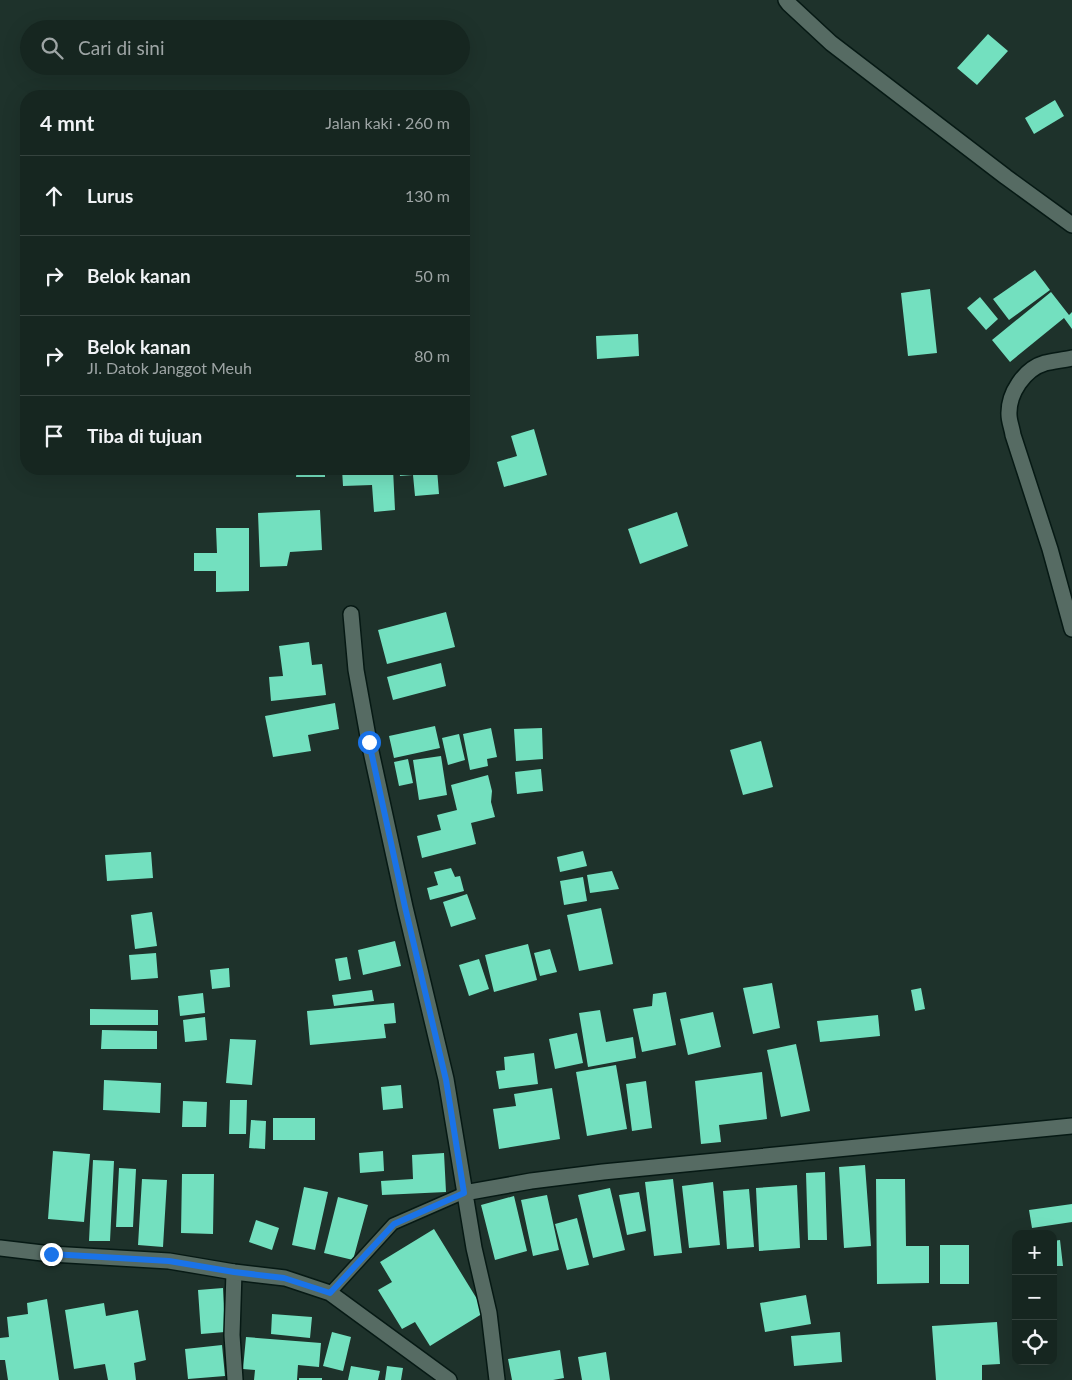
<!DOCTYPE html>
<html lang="id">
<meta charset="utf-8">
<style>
:root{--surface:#162620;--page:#1f2e29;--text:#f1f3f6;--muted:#9ea5a5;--line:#35433e}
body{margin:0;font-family:Lato,sans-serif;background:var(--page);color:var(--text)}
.controls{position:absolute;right:15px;bottom:15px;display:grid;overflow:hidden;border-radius:10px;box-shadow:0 5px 20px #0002}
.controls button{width:45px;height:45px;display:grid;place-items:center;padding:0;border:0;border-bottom:1px solid var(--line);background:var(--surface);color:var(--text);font:25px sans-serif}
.stop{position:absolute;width:15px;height:15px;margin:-11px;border:4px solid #1a73e8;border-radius:50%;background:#fff}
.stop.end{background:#1a73e8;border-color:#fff;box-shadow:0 1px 5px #0008}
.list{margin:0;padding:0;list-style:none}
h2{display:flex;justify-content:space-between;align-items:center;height:65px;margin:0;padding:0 20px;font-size:21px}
h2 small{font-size:16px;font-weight:400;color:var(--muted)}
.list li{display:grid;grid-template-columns:32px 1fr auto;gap:15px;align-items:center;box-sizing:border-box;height:80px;padding:0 20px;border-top:1px solid var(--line)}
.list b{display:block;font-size:19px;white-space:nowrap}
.list p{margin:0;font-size:16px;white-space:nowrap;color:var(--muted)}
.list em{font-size:16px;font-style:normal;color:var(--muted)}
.icon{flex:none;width:28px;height:28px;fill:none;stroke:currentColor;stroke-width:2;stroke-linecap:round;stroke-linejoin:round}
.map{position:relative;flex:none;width:1072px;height:1380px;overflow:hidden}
.search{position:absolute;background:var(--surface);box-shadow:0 5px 20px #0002;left:20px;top:20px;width:450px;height:55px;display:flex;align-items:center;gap:12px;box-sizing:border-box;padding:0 18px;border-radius:28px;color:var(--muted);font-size:19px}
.panel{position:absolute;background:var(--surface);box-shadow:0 5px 20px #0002;left:20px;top:90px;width:450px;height:385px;border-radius:20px}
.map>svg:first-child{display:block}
.building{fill:#73e0bf}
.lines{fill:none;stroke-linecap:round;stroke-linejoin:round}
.lane-casing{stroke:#061914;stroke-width:14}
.street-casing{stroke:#061914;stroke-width:18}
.secondary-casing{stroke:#061914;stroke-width:18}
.lane{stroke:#566b63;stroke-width:11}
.street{stroke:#566b63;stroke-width:15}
.secondary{stroke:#566b63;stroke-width:15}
.route{stroke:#1a73e8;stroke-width:6}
</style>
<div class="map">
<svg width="1072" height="1380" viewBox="0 0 1072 1380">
<rect width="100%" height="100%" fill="#1e322b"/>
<path class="building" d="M988 34 1008 51 977 85 957 68Z
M1055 100 1064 116 1034 134 1025 118Z
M1035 270 1050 290 1009 320 993 299Z
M930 289 937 353 908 356 901 293Z
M1051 292 1069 315 1072 312V329L1064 318 1010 362 992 340Z
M980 297 998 319 986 330 967 308Z
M638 334 639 356 597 359 596 336Z
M534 429 547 475 504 487 497 462 517 456 511 436Z
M297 469H325V477H296Z
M342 469H393L395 510 374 512 372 485 343 486Z
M399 469H437L439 494 415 496 413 475 400 476Z
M320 510 322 550 290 552 287 566 260 567 258 513Z
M677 512 688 546 640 564 628 529Z
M216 528H249V591L216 592V571H194V553H217Z
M446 612 455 647 387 664 378 630Z
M309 642 312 665 322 664 326 695 271 701 269 677 283 676 279 646Z
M441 663 446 686 393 700 387 677Z
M335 703 339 729 308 735 311 751 273 757 265 716Z
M435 726 440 748 394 758 389 736Z
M491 728 497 757 487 759 488 766 470 770 463 734Z
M542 728 543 759 516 761 514 729Z
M459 734 465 760 448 765 442 738Z
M761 741 773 787 743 795 730 750Z
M441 756 447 795 419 800 413 760Z
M408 759 413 783 399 786 394 762Z
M541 769 543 791 517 794 515 772Z
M488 775 492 791 491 802 495 817 471 823 476 844 422 858 417 836 441 830 437 815 457 810 451 785Z
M583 851 587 866 560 872 557 857Z
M151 852 153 878 107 881 105 855Z
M451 868 455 877 460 876 464 891 430 900 427 888 438 885 434 872Z
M612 871 619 889 590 893 587 875Z
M583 877 587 901 564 905 560 881Z
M467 894 476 919 451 927 443 902Z
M601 908 613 964 579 971 567 915Z
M152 912 157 946 135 949 131 915Z
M395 941 401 966 363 975 358 950Z
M528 944 537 980 494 992 485 955Z
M550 949 557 972 540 976 534 953Z
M156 953 158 978 131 980 129 955Z
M347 957 351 979 339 981 335 959Z
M479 959 489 989 469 996 459 965Z
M229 968 230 987 212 989 210 970Z
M772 983 780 1028 753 1034 743 988Z
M921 988 925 1009 915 1011 911 990Z
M372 990 374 1001 334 1006 332 995Z
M666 992 676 1045 642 1052 633 1009 652 1006 653 994Z
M203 993 205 1013 180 1016 178 996Z
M394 1003 396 1023 384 1024 386 1038 310 1045 307 1011Z
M90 1009 158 1010V1025H90Z
M600 1010 606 1042 633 1037 636 1058 588 1067 579 1013Z
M713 1012 721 1047 688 1055 680 1019Z
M878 1015 880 1036 820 1042 817 1021Z
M205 1017 207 1040 185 1042 183 1020Z
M102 1030 157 1031V1049H101Z
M577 1033 583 1063 555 1069 549 1039Z
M230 1039 256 1040 252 1085 226 1083Z
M796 1044 810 1111 781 1117 767 1050Z
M534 1053 538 1084 499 1089 496 1071 505 1070 504 1057Z
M616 1065 627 1129 587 1136 576 1072Z
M762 1072 767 1119 719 1125 721 1142 701 1144 695 1081Z
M104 1080 161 1083 160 1113 103 1110Z
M646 1081 652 1128 632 1131 626 1084Z
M401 1085 403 1108 383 1110 381 1087Z
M552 1088 560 1139 499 1149 493 1109 516 1106 514 1094Z
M230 1100H247L246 1134H229Z
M183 1101 207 1102 206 1127H182Z
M273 1118H315V1140H273Z
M251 1120 266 1121 265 1149 249 1148Z
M53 1151 90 1154 84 1222 48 1219Z
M383 1151 384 1171 360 1173 359 1153Z
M444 1153 446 1192 382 1195 381 1181 413 1179 412 1155Z
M93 1160 114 1161 110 1241H89Z
M865 1165 871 1246 844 1248 839 1167Z
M119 1168 136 1169 133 1227H116Z
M825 1172 827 1240H808L806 1173Z
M182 1174H214L213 1234 181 1233Z
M142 1179 167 1180 163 1247 138 1245Z
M673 1179 682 1253 654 1256 645 1182Z
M876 1179H905L906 1246H929V1283L877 1284Z
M713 1182 720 1245 689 1248 682 1186Z
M797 1185 800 1248 759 1251 756 1188Z
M304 1187 328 1192 315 1250 292 1245Z
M610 1188 625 1250 593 1258 578 1195Z
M749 1189 754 1247 727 1249 723 1191Z
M639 1192 646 1231 627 1235 619 1195Z
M547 1195 559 1250 533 1256 521 1200Z
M514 1196 527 1251 495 1260 481 1205Z
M338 1197 368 1205 353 1260 324 1253Z
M1072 1204V1222L1032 1228 1029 1210Z
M577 1218 589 1265 567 1270 555 1224Z
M256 1220 279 1228 272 1250 249 1242Z
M434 1229 485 1312 430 1346 415 1322 402 1329 378 1290 392 1282 380 1262Z
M1060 1240 1063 1266H1053V1241Z
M940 1245H969V1284H940Z
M223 1288 225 1332 201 1334 198 1290Z
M806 1295 811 1324 765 1332 760 1303Z
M47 1299 59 1380H8L5 1360H0V1338L9 1337 7 1317 28 1314 27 1303Z
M104 1303 106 1316 138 1310 146 1360 134 1363 136 1380H108L105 1364 74 1369 65 1310Z
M272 1314 312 1317 310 1338 271 1334Z
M997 1322 1000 1364 982 1365V1380H936L932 1326Z
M332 1332 351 1337 343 1371 323 1366Z
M840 1332 842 1362 794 1366 791 1336Z
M246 1337 321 1343 319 1367 298 1365 297 1380H254L255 1370 243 1369Z
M222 1345 225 1376 188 1379 185 1349Z
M560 1350 564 1378 553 1380H512L508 1359Z
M606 1352 610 1380H582L578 1357Z
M351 1366 380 1371 378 1380H348Z
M387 1366 403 1368 401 1380H385Z
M299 1378H322V1380H299Z"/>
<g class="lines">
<g class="lane-casing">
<path id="lane" d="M330 1293 393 1224 464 1193"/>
</g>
<g class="street-casing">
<path id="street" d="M1072 358C1063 360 1053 361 1045 363 1024 369 1008 394 1009 415 1009 421 1012 428 1013 435L1050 549 1072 629
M351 614 356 670 369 742 405 907 446 1079 474 1248 489 1313 497 1380
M464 1193 531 1181 603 1172 1072 1126
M234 1272 232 1335 235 1380"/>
</g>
<g class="secondary-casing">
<path id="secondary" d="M786 0 789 4 831 43 1006 177 1072 225
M0 1248 51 1254 169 1261 234 1272 285 1278 330 1293 449 1380"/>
</g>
<use href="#lane" class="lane"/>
<use href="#street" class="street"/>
<use href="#secondary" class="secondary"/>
</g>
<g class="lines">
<path class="route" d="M51 1254 169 1261 234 1272 284 1278 330 1293 394 1224 464 1193 446 1080 405 907 369 742"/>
</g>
</svg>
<div class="controls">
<button>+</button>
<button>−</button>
<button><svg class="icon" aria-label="locate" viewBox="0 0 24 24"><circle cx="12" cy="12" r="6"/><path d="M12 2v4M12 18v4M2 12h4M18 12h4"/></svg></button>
</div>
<div class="stop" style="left:369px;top:742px"></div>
<div class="stop end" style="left:51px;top:1254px"></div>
<div class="search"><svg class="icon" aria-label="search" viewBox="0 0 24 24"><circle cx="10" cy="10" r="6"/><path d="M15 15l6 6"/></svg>Cari di sini</div>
<section class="panel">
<h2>4 mnt<small>Jalan kaki · 260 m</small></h2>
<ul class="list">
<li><svg class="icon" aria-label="ahead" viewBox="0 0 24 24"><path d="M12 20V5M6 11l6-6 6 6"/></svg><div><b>Lurus</b></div><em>130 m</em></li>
<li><svg class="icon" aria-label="right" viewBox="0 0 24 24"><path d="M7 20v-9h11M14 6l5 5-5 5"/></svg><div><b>Belok kanan</b></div><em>50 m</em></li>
<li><svg class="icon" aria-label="right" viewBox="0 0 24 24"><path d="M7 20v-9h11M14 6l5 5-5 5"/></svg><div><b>Belok kanan</b><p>JI. Datok Janggot Meuh</p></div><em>80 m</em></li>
<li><svg class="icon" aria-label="arrive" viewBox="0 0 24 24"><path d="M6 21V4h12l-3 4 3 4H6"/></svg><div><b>Tiba di tujuan</b></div></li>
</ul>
</section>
</div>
